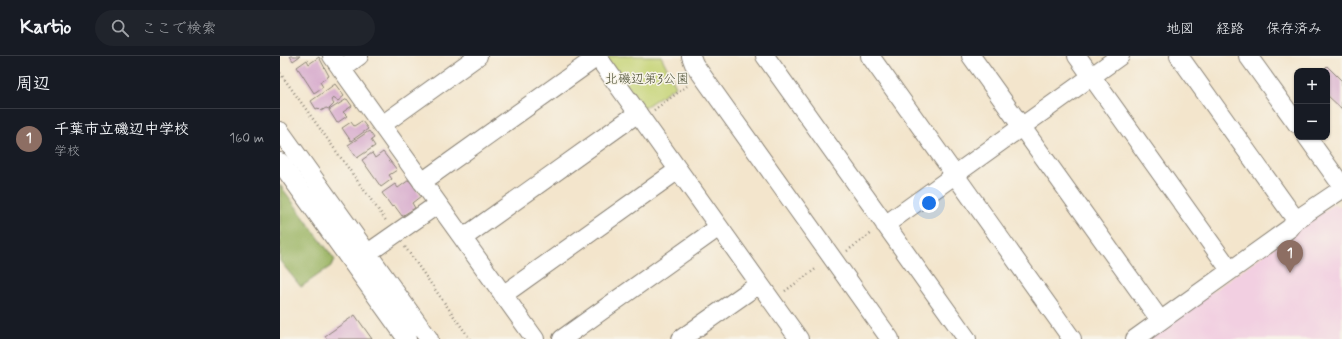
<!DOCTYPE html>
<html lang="ja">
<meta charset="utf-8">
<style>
:root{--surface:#171b24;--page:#20242c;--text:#f1f3f6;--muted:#9ea1a6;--line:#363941;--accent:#1f6fb2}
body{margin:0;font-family:Mynerve,"Klee One",sans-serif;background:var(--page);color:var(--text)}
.controls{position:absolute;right:12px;top:12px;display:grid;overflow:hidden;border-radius:8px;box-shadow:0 1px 3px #0004}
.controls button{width:36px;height:36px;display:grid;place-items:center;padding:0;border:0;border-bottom:1px solid var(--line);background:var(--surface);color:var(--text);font:20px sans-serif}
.you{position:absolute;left:649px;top:147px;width:14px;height:14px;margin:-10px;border:3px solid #fff;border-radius:50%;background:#1a73e8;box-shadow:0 0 0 6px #1a73e833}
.badge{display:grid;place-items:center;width:26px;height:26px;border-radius:50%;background:var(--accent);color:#fff;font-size:13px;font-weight:700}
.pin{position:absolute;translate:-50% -33px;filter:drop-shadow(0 1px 2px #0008)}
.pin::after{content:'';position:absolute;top:21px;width:14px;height:12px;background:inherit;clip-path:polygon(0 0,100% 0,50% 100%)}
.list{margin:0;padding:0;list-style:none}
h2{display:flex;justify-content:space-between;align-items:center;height:52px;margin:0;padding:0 16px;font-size:17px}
h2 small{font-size:13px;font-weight:400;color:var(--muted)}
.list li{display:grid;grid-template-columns:26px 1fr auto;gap:12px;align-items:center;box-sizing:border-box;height:60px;padding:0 16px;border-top:1px solid var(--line)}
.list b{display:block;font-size:15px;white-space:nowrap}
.list p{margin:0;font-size:13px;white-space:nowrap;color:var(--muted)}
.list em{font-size:13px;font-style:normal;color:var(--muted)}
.icon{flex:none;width:22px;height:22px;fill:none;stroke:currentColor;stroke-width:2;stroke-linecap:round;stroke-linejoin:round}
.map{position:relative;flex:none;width:1062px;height:283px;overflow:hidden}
header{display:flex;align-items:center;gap:24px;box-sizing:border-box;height:56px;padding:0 20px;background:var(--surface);border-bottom:1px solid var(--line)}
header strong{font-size:19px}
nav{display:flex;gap:22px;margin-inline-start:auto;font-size:14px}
.search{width:280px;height:36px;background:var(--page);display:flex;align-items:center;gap:10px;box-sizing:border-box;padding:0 14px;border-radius:22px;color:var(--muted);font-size:15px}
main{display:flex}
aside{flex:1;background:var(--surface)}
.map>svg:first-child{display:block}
.built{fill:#f2cfe1}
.green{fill:#c5d375;stroke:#707848}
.forest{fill:#9cb566;stroke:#5c6841}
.building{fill:#d8adce}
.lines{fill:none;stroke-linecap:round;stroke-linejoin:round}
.minor-casing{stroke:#888074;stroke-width:20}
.path{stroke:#888074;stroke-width:2.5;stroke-dasharray:1 3;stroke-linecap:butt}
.minor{stroke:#fff;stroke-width:18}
.labels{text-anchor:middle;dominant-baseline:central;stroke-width:3;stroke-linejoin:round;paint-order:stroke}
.park-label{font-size:13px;fill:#4f5337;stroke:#f7f3e8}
</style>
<header>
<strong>Kartio</strong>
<div class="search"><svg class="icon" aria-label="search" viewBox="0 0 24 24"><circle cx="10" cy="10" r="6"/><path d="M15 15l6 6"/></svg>ここで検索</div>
<nav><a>地図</a><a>経路</a><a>保存済み</a></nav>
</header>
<main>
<aside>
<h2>周辺<small></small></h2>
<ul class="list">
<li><span class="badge" style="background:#8d6e63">1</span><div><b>千葉市立磯辺中学校</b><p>学校</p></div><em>160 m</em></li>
</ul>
</aside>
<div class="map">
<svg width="1062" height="283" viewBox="0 0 1062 283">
<rect width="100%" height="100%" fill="#f7f3e8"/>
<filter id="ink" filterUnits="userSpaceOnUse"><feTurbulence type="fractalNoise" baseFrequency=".025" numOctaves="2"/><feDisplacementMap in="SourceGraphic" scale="8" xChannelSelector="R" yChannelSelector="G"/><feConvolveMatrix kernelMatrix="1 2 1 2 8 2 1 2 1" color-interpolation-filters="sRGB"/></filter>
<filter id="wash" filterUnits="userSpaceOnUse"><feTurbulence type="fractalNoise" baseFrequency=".012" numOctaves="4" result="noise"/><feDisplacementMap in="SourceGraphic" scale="16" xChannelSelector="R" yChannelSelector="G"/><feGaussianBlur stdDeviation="0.9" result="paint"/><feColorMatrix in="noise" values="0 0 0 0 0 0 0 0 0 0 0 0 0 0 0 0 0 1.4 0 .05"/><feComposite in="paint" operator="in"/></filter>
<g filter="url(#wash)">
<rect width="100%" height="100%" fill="#f3e5cc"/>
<path class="built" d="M1054 148 1062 151V283H866Z"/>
<path class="green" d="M324 0H381L396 30 362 53Z"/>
<path class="forest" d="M0 129 55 204 51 210 21 231 0 205Z"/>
<g id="blocks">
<path class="building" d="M10 0H20L13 5Z
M39 1 49 20 40 26 43 31 34 37 17 11 27 4 29 8Z
M1047 10 1062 25V53L1047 39V15H1042Z
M55 28 64 40 58 45 53 42 51 44 54 48 49 53 46 52 41 55 38 52 36 53 31 45Z
M67 43 72 50 63 56 67 60 57 67 49 54Z
M82 65 88 73 71 85 62 72 71 66 74 70Z
M89 75 94 82 91 84 95 90 77 102 68 89Z
M103 96 117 114 109 119 112 123 101 131 82 104 92 97 95 102Z
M129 124 141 140 132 147 135 152 122 160 114 149 112 151 102 137 115 128 118 132Z
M75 259 92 283H47L45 280Z"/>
</g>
</g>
<g filter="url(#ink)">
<use href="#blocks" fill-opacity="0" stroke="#888074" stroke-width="1"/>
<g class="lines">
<g class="minor-casing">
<path id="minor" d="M52 0 255 283
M317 0 519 283
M411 0 414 8 610 283
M485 0 687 283
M590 0 792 283
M691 0 880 264
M797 0 950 214
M899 0 1016 164
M968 0 1017 68
M61 13 79 0
M102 69 198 0
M0 75 149 283
M1027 81 1062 130
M0 106 127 283
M142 126 317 1
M605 169 840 0
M183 182 358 57
M78 204 158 148
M223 239 398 114
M282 283 439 171
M401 283 479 228
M855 283 1010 172 1016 164 1062 133"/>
</g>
<path class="path" d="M0 17 107 166
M374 54 407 30
M125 191 190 283
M567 195 592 177
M505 235 537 212"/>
<use href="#minor" class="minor"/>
</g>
</g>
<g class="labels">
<g class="park-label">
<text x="367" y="23">北磯辺第3公園</text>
</g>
</g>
</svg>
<div class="controls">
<button>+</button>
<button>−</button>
</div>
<div class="you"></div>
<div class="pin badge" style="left:1010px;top:217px;background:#8d6e63">1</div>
</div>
</main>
